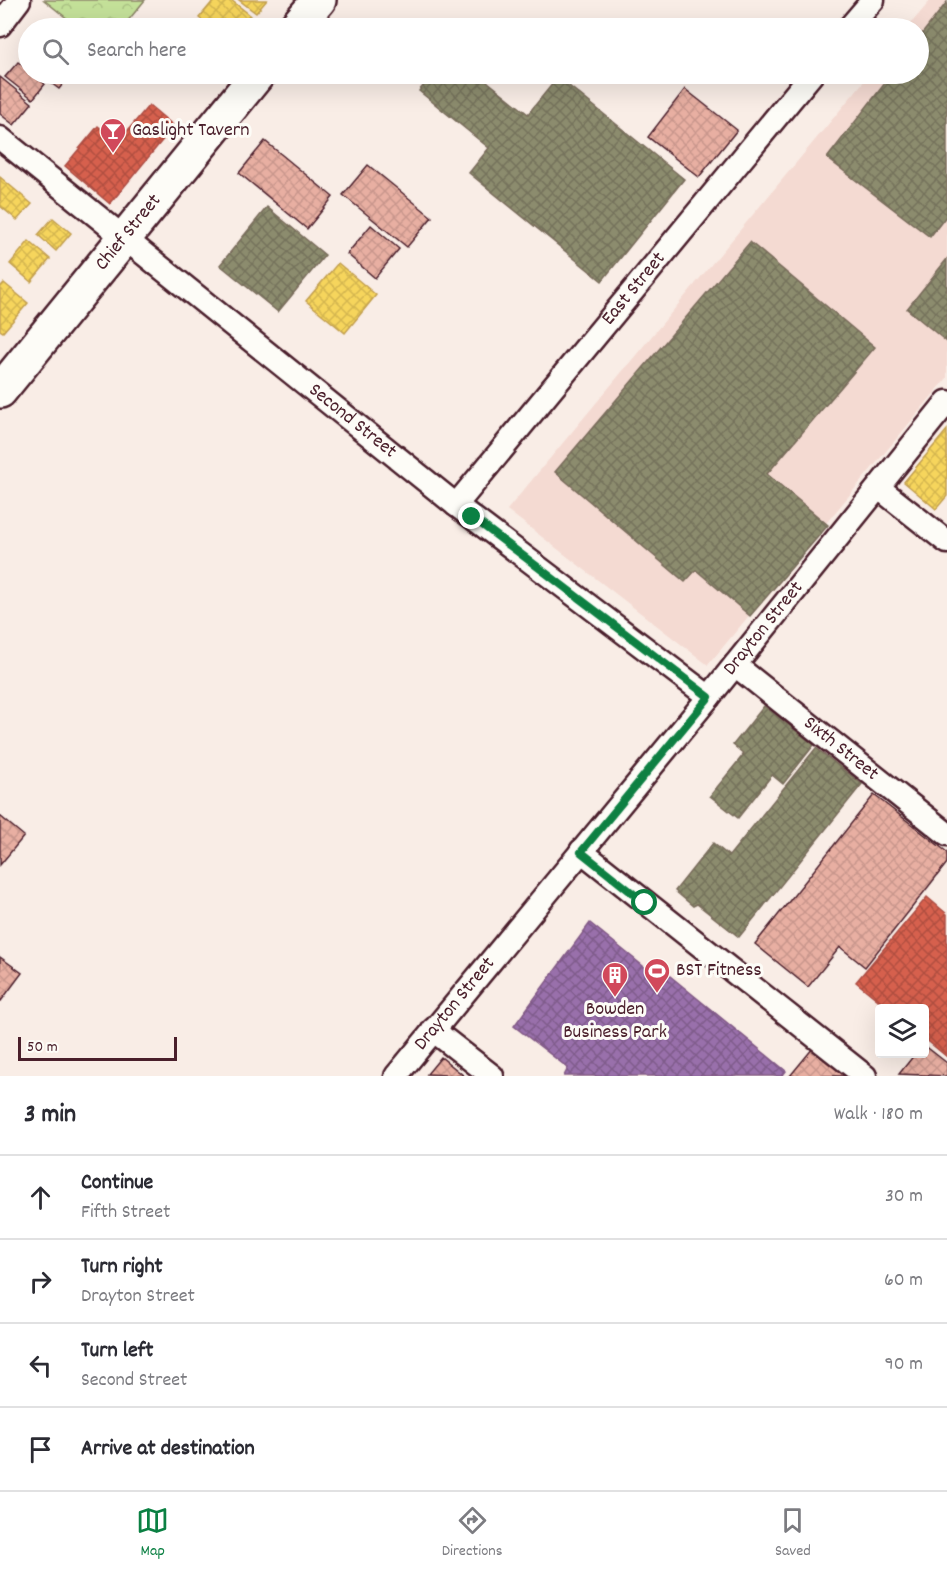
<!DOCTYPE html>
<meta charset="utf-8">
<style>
:root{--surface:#fff;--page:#f7f7f7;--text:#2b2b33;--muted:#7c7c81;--line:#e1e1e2;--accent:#0b8043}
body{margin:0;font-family:Dekko,sans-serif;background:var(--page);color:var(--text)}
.controls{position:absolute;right:18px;bottom:18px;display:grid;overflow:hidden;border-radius:6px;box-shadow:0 6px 24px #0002}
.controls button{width:54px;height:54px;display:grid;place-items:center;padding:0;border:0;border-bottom:2px solid var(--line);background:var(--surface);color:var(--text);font:30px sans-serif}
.scale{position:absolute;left:18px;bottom:15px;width:159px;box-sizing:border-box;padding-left:6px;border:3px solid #4a1f2b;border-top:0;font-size:16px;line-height:21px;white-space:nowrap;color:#4a1f2b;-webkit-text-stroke:4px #fdfcf7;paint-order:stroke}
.stop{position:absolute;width:18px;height:18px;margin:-14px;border:4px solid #0b8043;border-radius:50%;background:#fff}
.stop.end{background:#0b8043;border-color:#fff;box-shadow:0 2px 6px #0008}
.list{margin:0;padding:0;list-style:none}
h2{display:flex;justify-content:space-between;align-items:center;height:78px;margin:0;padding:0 24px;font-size:26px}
h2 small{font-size:20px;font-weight:400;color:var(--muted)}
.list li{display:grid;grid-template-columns:39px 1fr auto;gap:18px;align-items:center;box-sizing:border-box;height:84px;padding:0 24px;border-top:2px solid var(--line)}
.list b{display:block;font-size:22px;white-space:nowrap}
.list p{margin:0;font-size:20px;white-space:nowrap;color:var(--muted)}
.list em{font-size:20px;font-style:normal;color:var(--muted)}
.icon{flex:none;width:33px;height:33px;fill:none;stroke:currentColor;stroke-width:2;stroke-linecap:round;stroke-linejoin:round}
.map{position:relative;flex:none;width:947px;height:1076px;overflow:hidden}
.search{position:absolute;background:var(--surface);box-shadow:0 6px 24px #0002;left:18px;right:18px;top:18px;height:66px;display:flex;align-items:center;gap:15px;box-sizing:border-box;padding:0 21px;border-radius:33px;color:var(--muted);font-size:22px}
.sheet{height:414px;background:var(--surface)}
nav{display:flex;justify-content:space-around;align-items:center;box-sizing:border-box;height:84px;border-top:2px solid var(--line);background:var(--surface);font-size:16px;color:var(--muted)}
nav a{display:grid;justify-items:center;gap:3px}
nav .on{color:var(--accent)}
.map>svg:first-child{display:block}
.built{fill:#f4dad2}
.forest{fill:url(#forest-crowns);stroke:#878062;stroke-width:1.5}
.homes{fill:url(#homes-cross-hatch);stroke:#c29e4d;stroke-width:1.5}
.shops{fill:url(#shops-cross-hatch);stroke:#ac4c43;stroke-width:1.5}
.offices{fill:url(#offices-cross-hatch);stroke:#815885;stroke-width:1.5}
.industry{fill:url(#industry-cross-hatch);stroke:#786b5a;stroke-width:1.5}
.building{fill:url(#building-cross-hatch);stroke:#4a1f2b;stroke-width:1.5}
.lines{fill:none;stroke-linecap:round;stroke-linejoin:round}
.street-casing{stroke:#4a1f2b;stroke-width:27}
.secondary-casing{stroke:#4a1f2b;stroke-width:38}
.street{stroke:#fdfcf7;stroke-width:22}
.secondary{stroke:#fdfcf7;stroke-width:33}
.route{stroke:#0b8043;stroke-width:8}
.labels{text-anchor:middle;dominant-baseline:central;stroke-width:6;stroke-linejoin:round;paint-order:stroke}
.poi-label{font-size:20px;fill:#4a1f2b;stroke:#fdfcf7;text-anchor:start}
.street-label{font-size:20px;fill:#4a1f2b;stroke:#fdfcf7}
</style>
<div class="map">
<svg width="947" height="1076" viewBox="0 0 947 1076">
<defs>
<pattern id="forest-crowns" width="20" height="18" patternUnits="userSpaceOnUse" patternTransform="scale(1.5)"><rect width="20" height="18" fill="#c4e199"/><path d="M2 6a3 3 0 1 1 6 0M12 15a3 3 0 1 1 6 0" fill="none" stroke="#aac184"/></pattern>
<pattern id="homes-cross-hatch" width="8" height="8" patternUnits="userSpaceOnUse" patternTransform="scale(1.5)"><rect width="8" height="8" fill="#f6d55c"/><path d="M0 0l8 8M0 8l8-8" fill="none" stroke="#d4b650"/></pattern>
<pattern id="shops-cross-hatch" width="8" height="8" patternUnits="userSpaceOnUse" patternTransform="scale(1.5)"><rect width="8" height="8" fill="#d6604d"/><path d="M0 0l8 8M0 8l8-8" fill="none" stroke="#b04f40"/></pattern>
<pattern id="offices-cross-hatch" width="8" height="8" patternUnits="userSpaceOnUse" patternTransform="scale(1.5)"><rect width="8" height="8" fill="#9970ab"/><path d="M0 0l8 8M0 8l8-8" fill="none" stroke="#7f5b8b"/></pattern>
<pattern id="industry-cross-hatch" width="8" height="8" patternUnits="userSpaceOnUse" patternTransform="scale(1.5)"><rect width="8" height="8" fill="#8c8c6e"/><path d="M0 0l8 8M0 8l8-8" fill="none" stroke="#74725b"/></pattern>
<pattern id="building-cross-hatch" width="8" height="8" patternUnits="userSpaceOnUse" patternTransform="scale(1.5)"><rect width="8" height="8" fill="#e8afa2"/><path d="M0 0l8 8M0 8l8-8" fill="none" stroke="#c8968c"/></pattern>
</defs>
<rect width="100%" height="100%" fill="#f9ede6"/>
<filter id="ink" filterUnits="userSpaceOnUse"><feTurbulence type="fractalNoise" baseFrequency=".0167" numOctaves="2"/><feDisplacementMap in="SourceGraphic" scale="12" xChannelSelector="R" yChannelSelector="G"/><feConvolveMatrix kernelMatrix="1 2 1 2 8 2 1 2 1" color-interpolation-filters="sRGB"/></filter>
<g filter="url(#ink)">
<path class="built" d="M931 0H947V378L708 665 507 510 870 74H918V28H907Z"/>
<path class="forest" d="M44 0H145L122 28H79Z"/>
<path class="homes" d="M214 0H231L250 15 239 28H212L199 18Z
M239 0H267L256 13Z
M0 177 32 204 17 220 0 206Z
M53 218 71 233 56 251 38 235Z
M29 241 50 259 31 282 10 264Z
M338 263 376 295 345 333 306 301Z
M4 283 28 303 3 332 0 330V287Z
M947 430V496L936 509 904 482Z"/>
<path class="shops" d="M149 105 174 126 110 204 65 166 98 126 118 142Z
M927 897 947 914V1057L924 1038V1008H888L856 982Z"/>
<path class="offices" d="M590 923 648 970 653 962 786 1071 782 1076H564L568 1068 514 1026Z"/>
<path class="industry" d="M947 2V215L930 237 827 158 892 74H918V39Z
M433 74H478L528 114 558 77 684 179 602 281 469 173 489 148 419 91Z
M267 207 325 255 278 312 220 265Z
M750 242 875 347 767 474 828 525 750 616 696 570 685 582 555 472Z
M947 259V342L907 309Z
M764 706 814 745 783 784 772 775 738 818 710 796 744 754 733 745Z
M816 748 862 784 739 937 697 904 693 906 675 891 713 843 729 856Z"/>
<path class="building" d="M18 62 45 84 33 99 5 77Z
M39 74H71L59 89Z
M0 77 32 103 14 125 0 114Z
M685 89 737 130 699 177 648 137Z
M265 141 333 197 307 229 239 173Z
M368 165 432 217 407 247 343 195Z
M371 225 399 249 375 278 347 254Z
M874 795 947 852V863L865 967 840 947 808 987 755 944Z
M0 816 24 836 0 865Z
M0 957 22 973 1 1001 0 1000Z
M924 1045 947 1063V1076L899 1074 915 1054H924Z
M813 1048 844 1074 843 1076H790Z
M441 1057 464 1076 427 1074Z"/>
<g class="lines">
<g class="street-casing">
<g id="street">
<path d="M0 25 19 0"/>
<path d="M849 28 873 0"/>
<path id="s1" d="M0 138 456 505 709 697"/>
<path d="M879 488 947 542"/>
<path id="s2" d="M456 505 812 74"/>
<path id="s3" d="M735 665 947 834"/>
<path d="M581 851 865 1076"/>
<path d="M433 1030 492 1076"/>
<path id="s4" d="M396 1076 709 697 947 402"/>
</g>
</g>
<g class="secondary-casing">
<g id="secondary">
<path d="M295 28 319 0"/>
<path id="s5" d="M0 391 258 74"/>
</g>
</g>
<use href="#street" class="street"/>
<use href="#secondary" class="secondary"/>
</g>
</g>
<g class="lines" filter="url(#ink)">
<path class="route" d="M472 517 709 697 581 852 645 903"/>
</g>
<defs>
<g id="bar-pin" transform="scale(1.35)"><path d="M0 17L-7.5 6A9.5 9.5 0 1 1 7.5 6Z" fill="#d1495b" stroke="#fdfcf7"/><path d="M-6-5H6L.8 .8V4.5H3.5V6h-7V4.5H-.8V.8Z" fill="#fff"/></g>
<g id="stadium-pin" transform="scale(1.35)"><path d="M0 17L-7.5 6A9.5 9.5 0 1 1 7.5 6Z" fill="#d1495b" stroke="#fdfcf7"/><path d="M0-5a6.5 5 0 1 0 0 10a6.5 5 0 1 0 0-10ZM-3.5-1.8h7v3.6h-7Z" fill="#fff"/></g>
<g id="building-pin" transform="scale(1.35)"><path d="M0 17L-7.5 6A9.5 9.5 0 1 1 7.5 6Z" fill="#d1495b" stroke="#fdfcf7"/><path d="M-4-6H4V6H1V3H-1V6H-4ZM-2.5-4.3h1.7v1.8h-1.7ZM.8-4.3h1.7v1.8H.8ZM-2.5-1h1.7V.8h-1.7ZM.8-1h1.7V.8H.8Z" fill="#fff"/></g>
</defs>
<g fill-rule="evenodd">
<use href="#bar-pin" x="113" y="131"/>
<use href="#stadium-pin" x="657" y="971"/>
<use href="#building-pin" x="615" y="975"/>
</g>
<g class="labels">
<g class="poi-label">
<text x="132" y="131">Gaslight Tavern</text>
<text x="676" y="971">BST Fitness</text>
<text x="615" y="1010" text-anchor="middle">Bowden<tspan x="615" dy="23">Business Park</tspan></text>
</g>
<g class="street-label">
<text stroke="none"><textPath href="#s5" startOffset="204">Chief Street</textPath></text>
<text stroke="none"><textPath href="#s2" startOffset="280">East Street</textPath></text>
<text stroke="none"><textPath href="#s1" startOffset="452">Second Street</textPath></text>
<text stroke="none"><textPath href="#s4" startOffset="579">Drayton Street</textPath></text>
<text stroke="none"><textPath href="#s3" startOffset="135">Sixth Street</textPath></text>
<text stroke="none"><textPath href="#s4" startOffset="93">Drayton Street</textPath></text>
</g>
</g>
</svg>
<div class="controls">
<button><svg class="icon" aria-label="layers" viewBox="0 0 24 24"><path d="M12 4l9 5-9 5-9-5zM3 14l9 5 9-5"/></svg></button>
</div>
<div class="scale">50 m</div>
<div class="stop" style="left:645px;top:903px"></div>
<div class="stop end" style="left:472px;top:517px"></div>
<div class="search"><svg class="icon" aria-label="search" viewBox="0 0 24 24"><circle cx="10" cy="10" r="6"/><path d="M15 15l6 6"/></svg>Search here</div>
</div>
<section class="sheet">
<h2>3 min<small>Walk · 180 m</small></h2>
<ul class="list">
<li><svg class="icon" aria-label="ahead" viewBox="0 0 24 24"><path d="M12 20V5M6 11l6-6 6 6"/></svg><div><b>Continue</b><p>Fifth Street</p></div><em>30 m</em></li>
<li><svg class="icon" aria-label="right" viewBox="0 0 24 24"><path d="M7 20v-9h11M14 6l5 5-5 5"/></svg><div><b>Turn right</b><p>Drayton Street</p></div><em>60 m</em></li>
<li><svg class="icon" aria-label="left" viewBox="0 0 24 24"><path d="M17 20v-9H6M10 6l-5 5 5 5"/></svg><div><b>Turn left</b><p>Second Street</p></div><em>90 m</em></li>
<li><svg class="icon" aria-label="arrive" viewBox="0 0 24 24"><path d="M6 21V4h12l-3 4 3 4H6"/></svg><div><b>Arrive at destination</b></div></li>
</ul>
</section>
<nav>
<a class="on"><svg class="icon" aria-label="map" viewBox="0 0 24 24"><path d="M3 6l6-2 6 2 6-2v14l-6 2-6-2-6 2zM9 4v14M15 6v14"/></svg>Map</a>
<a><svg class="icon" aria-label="directions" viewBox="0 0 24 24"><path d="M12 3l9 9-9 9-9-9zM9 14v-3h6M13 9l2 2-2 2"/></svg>Directions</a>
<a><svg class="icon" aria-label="saved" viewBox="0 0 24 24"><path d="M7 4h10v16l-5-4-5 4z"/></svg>Saved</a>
</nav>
